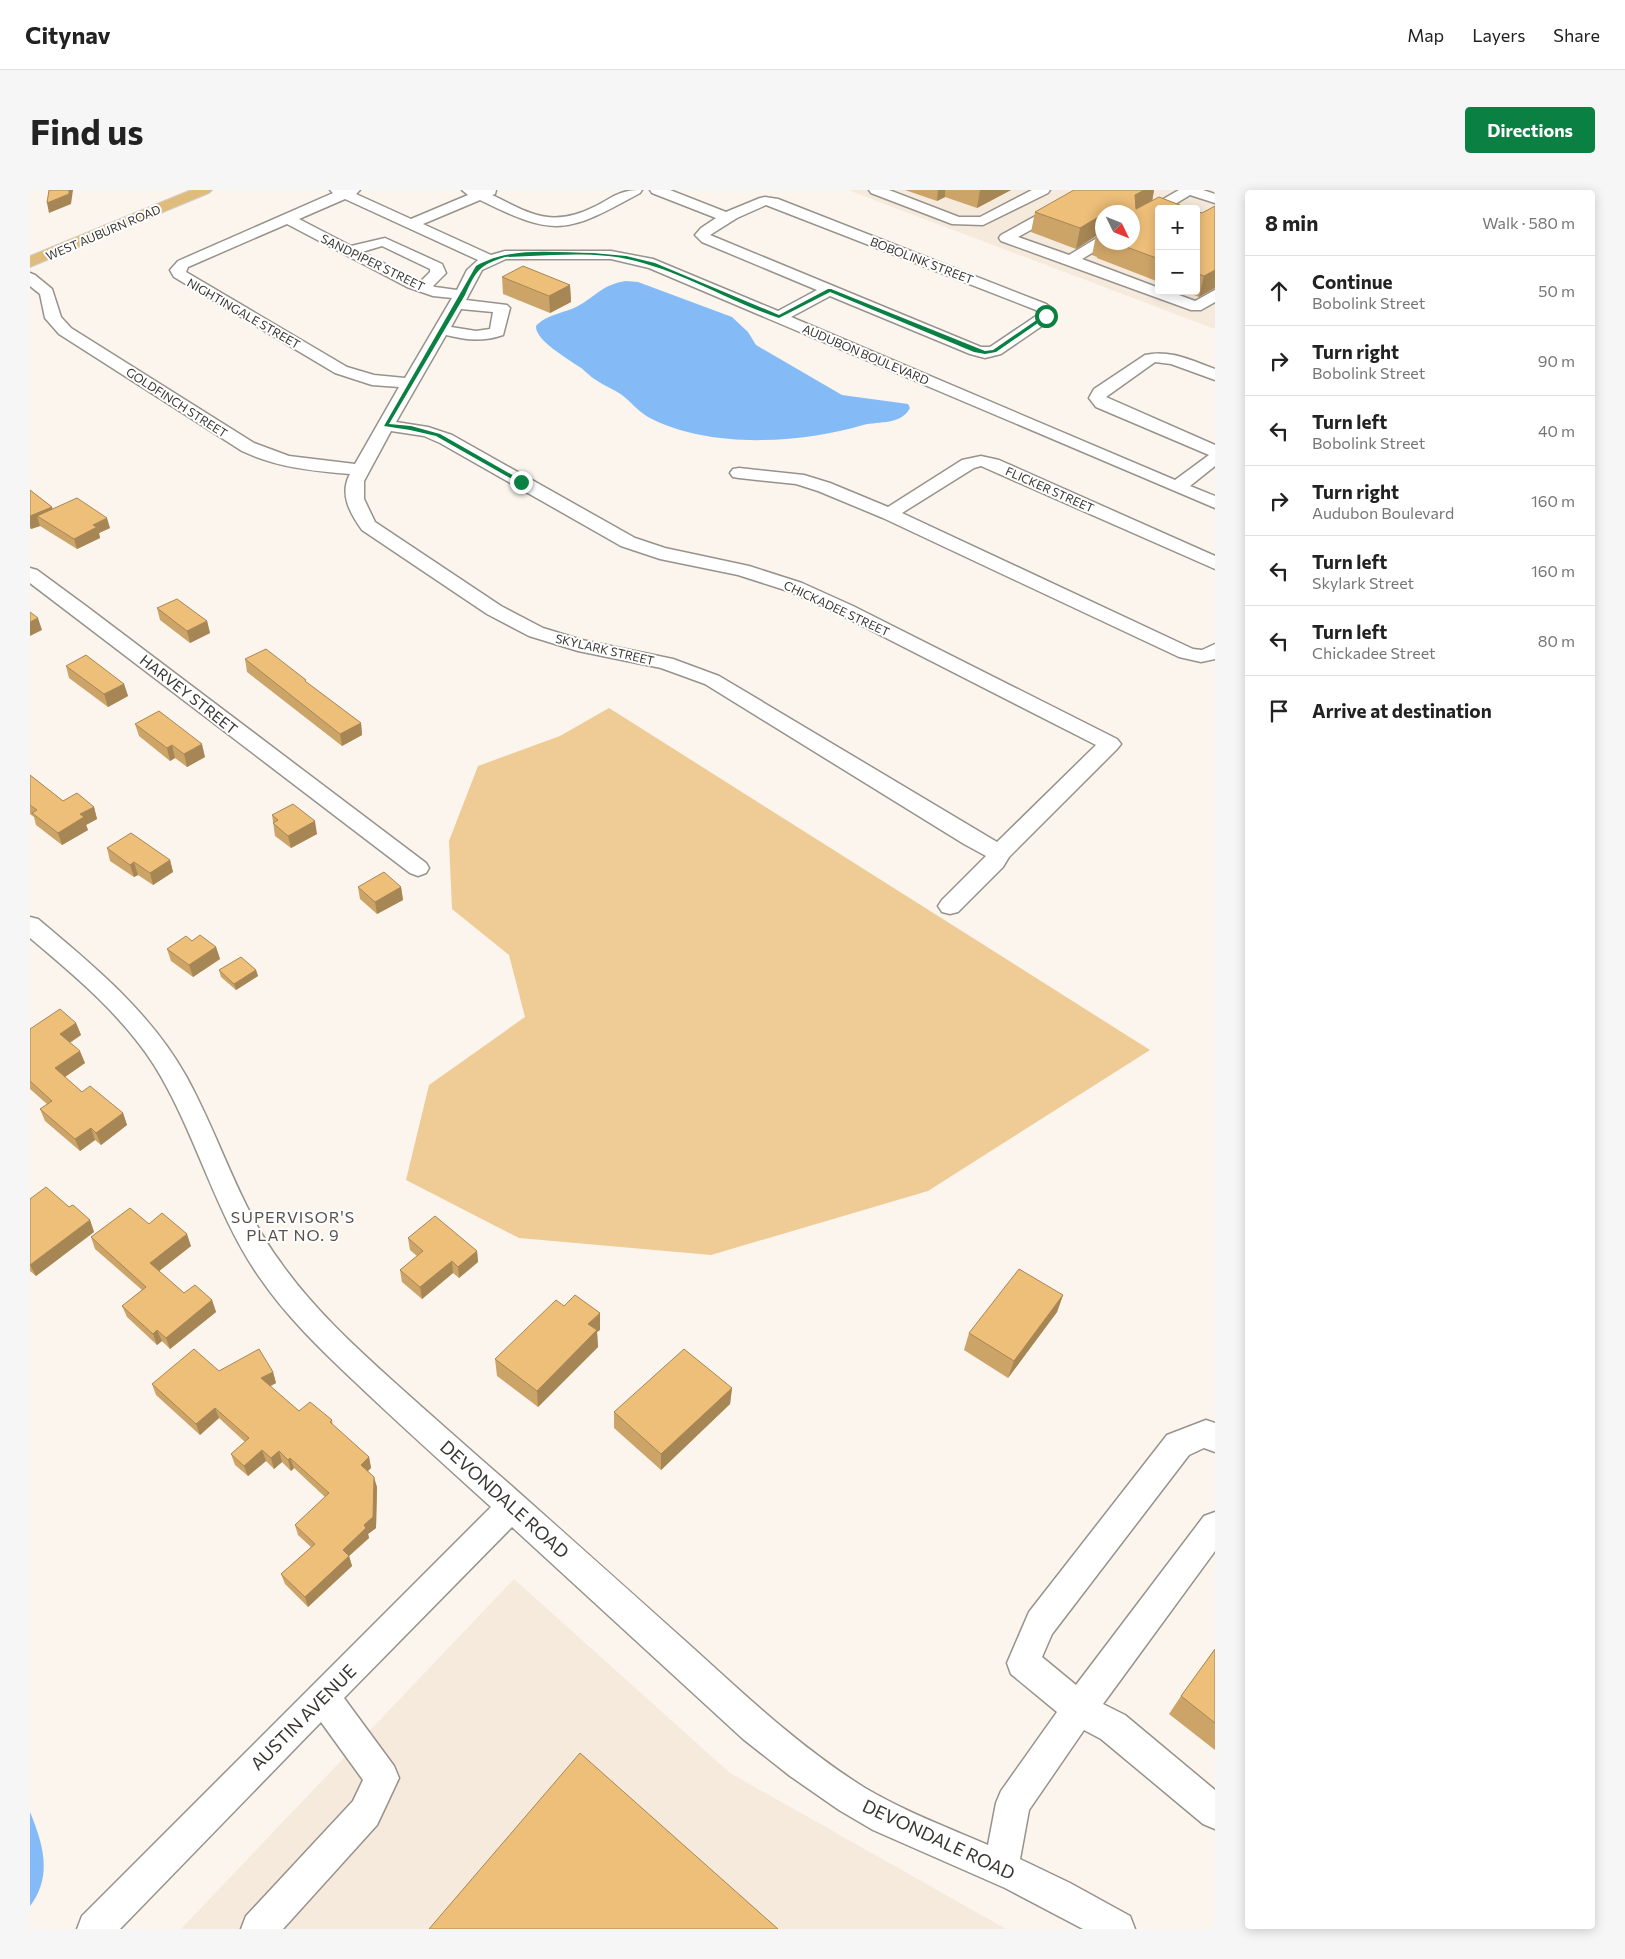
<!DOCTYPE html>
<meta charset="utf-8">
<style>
:root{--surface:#fff;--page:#f6f6f6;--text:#222;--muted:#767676;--line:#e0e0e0;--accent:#0b8043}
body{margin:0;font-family:Commissioner,sans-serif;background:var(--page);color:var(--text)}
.controls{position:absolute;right:15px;top:15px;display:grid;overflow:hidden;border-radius:5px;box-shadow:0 2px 12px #0003}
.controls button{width:45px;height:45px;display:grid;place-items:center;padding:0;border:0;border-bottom:1px solid var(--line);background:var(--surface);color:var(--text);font:25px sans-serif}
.compass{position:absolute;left:1065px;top:15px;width:45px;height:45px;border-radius:50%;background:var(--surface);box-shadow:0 2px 12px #0003;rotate:133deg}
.stop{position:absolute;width:15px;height:15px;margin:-11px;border:4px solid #0b8043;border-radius:50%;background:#fff}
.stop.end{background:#0b8043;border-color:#fff;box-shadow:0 1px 5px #0008}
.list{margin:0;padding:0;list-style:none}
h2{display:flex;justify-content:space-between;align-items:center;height:65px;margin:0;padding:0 20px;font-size:21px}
h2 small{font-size:16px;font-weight:400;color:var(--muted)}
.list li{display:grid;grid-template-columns:32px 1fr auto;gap:15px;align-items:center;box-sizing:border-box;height:70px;padding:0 20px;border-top:1px solid var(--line)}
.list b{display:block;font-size:19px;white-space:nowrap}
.list p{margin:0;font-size:16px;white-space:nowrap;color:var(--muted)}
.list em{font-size:16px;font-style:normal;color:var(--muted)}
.icon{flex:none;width:28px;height:28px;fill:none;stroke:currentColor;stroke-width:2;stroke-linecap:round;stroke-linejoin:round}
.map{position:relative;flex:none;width:1185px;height:1739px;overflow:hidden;border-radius:5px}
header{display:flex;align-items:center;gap:30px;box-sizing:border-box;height:70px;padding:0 25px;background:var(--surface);border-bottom:1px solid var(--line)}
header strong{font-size:24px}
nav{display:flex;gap:28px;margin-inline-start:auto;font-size:18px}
.intro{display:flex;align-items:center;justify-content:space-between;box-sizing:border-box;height:120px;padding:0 30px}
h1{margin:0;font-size:35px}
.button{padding:12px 22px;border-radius:5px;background:var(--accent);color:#fff;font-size:18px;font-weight:700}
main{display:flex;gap:30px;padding:0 30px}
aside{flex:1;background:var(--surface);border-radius:5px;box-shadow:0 2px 12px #0003}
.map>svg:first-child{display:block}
.built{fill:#f5eadc;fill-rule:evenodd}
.green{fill:#efcb96}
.water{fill:#84bbf6}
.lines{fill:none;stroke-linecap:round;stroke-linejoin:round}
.minor-casing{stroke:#97928b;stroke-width:3}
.major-casing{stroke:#d3d3d2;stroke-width:2}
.minor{fill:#fff;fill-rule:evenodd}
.major{fill:#e0bc7c;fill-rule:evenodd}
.wall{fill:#cda468;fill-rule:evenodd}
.shaded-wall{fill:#a78655}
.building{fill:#eebf79;stroke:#a78655}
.route{fill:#0b8043}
.labels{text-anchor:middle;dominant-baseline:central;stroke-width:4;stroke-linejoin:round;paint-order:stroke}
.far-street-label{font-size:12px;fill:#393734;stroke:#fff}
.street-label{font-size:15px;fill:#393734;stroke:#fff}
.neighbourhood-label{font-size:16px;letter-spacing:1px;fill:#57524c;stroke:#fff}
.near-street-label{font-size:18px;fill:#393734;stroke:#fff}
</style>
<header>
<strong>Citynav</strong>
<nav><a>Map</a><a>Layers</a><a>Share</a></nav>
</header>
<div class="intro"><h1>Find us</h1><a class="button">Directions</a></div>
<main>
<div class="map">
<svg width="1185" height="1739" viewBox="0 0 1185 1739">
<rect width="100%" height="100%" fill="#fbf5ed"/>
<path class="built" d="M818 0H1185V139ZM1129 19H1166V101H1129ZM1072 22H1102V52H1072Z
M484 1389 700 1583 976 1739H151Z"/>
<path class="green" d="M579 518 1120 860 898 1001 681 1065 489 1048 376 990 399 895 495 827 479 765 422 719 419 651 448 576 530 546Z"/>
<path class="water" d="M596 91 608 92 702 127 718 142 726 155 812 205 878 214 880 218C871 235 850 231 833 235 769 254 678 259 618 227 608 221 601 212 592 205 584 199 574 196 566 190 559 186 555 180 548 176 537 168 505 150 506 136 517 124 535 123 548 116 565 107 573 94 596 91Z
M0 1622C13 1654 23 1686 0 1716Z"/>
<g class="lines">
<g class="minor-casing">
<path id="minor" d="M300 0H330L326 4 381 29 438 5 432 0H466L465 4 462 5C503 25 522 38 566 16 585 6 590 0 612 0L610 3C537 43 526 48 450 10L393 34 461 65 475 61H581L623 69 748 121 787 100 672 52 665 45 671 38 686 28 622 3 620 0H640L696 22 730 8 735 7 748 9 1016 114 1025 121 1022 129 971 164 955 168 940 164 800 106 761 127 1145 290 1179 265 1066 217 1059 208 1064 199 1115 165C1140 159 1163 171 1185 179V190L1141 174 1125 172 1076 207 1185 255V276L1160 296 1185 306V318L619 78 581 69H476L452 80 436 110 477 115 480 118 473 145C453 152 436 150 416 145L366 232 398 237 422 245 605 348 635 358 719 376 772 393 823 416 1087 549 1091 554 1087 559 979 667 973 677 928 722 920 724 912 722 908 716 912 710 956 666 934 654 675 494 631 478 548 461 499 446 457 424 332 340C320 323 309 304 320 284 282 281 246 277 212 261L29 144 15 128 10 104 0 96V83L5 85 22 99 31 127 41 138 224 253 259 266 325 274 369 197 342 195 305 183 144 87 140 80 148 71 303 3ZM315 9 448 70 437 80 427 100 405 97 403 96 416 83 412 74 355 48 321 56 269 29ZM736 15 1006 120 1009 124 960 157H951L680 45 707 28ZM257 34 377 97 403 106 422 108 375 188 344 185 317 177 156 82 158 77ZM352 56 400 79V82L390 92 332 62ZM431 119 463 122 460 139 446 141 421 137ZM361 241 394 246 410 253 591 356 630 369 708 385 758 401 809 424 1066 555 967 652 689 486 643 469 552 450 513 438 471 416 345 332 334 309V291Z
M839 0H859L929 27H950L1002 0H1020L1018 3 953 35 922 34 841 3Z
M1053 0H1070L1068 3 988 47 1039 65 1067 48 1072 47V52H1078L1077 54 1052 69 1129 98V101H1138L1165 111 1185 100V112L1171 120H1161L971 51 969 48 971 45Z
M1149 0H1173L1185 4V13L1160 5 1137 19H1129V23L1102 37V27Z
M951 266 969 270 1185 366V379L951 276 944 278 872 323 1163 459 1172 460 1185 454V469L1171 472 1149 467 853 328 788 301 766 294 709 288 703 287 700 283 703 279 709 278 774 285 800 293 858 317 932 270Z
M0 378 7 380 56 416 396 673 399 678 396 683 388 686 380 683 0 393Z
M0 727 8 729C64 776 120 822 156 886 190 947 209 1017 251 1073 282 1117 323 1155 363 1191 403 1227 444 1263 485 1299 544 1351 603 1404 662 1457 717 1507 771 1558 835 1598 874 1621 916 1637 958 1655L966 1613 971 1601 1027 1522 981 1484 977 1473 999 1422 1137 1245 1176 1230 1185 1233V1262L1174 1258 1159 1265 1022 1444 1012 1467 1046 1495 1174 1326 1185 1322V1361L1073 1514 1095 1525 1185 1600V1639L1173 1634 1071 1549 1054 1540 999 1620 990 1669 1040 1693 1100 1726 1105 1739H1053L975 1698 843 1640 809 1620 760 1586 713 1549 482 1337 314 1508 364 1576 369 1588 347 1635 253 1739H211L216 1726 323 1611 333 1590 291 1532 90 1739H47L52 1726 461 1317C415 1275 369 1234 324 1191 290 1159 256 1126 230 1088 184 1022 166 942 124 875 92 825 45 786 0 748Z"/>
</g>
<g class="major-casing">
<path id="major" d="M161 0H182L179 3 0 77V66Z"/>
</g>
<use href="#minor" class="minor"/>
<use href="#major" class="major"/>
</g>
<path class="wall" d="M875 0H981L947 18 915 7 907 11Z
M1124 0 1122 11 1129 19V92L1067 68V67L1062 65 1066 46 1046 59 1001 42 1005 22ZM1072 22H1102V52H1072Z
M1185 16V98L1169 107 1154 101H1166V21L1172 23Z
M472 87 540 95 541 112 520 123 473 104Z
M0 300 22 317V319L80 338 69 343 70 348 47 359 10 336 1 339 0 338Z
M127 418 177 431 180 443 160 453 130 430Z
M215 469 277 493 331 533 332 545 312 556 217 482Z
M36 476 94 494 98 506 78 517 39 488Z
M105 534 175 567 157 577 145 568 140 571 109 546Z
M0 585 33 611 64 617 67 629 56 635 58 640 32 655 6 635 4 627 0 624Z
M242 625 287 644 261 658 245 646Z
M77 658 140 670 143 682 123 695 108 685 104 687 80 671Z
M328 697H371L373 710 347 724 330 709Z
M162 751 186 757 190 769 163 787 141 771 137 759Z
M189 780H226L228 786 206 800 191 787Z
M46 833 51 845 40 853 55 873 35 887 52 902 93 923 97 935 71 955 65 950 50 961 15 931 10 919 17 914 0 899V839Z
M0 1009 39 1017 60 1030 64 1042 6 1086 0 1081Z
M119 1034 161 1056 129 1081 154 1103 182 1110 186 1122 140 1159 132 1151 127 1155 97 1127 92 1116 112 1100 65 1059 61 1047Z
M378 1048 447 1061 448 1072 429 1088 423 1083 392 1109 372 1092 370 1080 387 1066 380 1060Z
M1033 1105 1027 1122 978 1188 934 1160 939 1143Z
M570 1140 567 1142 568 1157 508 1217 467 1186 465 1169Z
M189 1181 243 1182 246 1193 240 1196 269 1221 302 1230 303 1236 339 1267 341 1278 338 1281 347 1297 346 1338 338 1344 339 1348 319 1366 322 1376 278 1417 255 1394 251 1384 281 1357 268 1345 265 1335 295 1307 264 1278 261 1281 252 1272 244 1279 236 1271 218 1286 205 1275 201 1264 215 1252 189 1228 170 1245 126 1205 122 1194Z
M702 1198 700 1214 631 1280 584 1238V1222Z
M1185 1459V1560L1139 1524 1151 1506Z"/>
<path class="shaded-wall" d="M39 0H43L41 14 19 23 17 13Z
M908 0H915V7L907 11Z
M950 0H981L947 18Z
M1114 0H1124L1122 12 1102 24 1105 5Z
M1070 26H1072V46L1066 45V46L1046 59 1050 38Z
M1185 80V98L1169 107 1174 86Z
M540 95 541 112 520 123 519 106Z
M22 317 25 329 7 326 10 336 1 339 0 335V326Z
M77 328 80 338 69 343 70 348 47 359 44 349 63 335Z
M8 428 12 440 0 446V432Z
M177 431 180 443 160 453 157 441Z
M94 494 98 506 78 517 74 504Z
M331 533 332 545 312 556 310 544Z
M172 554 175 567 157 577 154 564Z
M142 555 145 568 140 571 137 558Z
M64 617 67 629 56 635 58 640 32 655 28 643 50 624Z
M285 631 287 644 261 658 258 646Z
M140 670 143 682 123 695 120 683Z
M104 672 108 685 104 687 100 675Z
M371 697 373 710 347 724 345 712Z
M186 757 190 769 163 787 159 775Z
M226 780 228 786 206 800 204 794Z
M46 833 51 845 34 856 30 844Z
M50 861 55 873 29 891 25 878Z
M93 923 97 935 71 955 66 943Z
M61 938 65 950 50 961 45 949Z
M60 1030 64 1042 6 1086 0 1075Z
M157 1044 161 1056 124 1085 120 1073Z
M447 1061 448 1072 429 1088 428 1077Z
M422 1071 423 1083 392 1109 390 1097Z
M1033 1105 1027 1122 978 1188 984 1171Z
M182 1110 186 1122 140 1159 136 1148Z
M570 1123V1140L567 1142 568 1157 508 1217 507 1201 558 1134Z
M127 1140 132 1151 127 1155 123 1144Z
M243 1182 246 1193 235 1199 231 1188Z
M702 1198 700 1214 631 1280V1264Z
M185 1218 189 1228 170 1245 166 1234Z
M232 1260 236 1271 218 1286 214 1276Z
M249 1261 252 1272 244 1279 241 1268Z
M339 1267 341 1278 333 1285 331 1275Z
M260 1268 264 1278 261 1281 258 1270Z
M344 1287 347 1297 346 1338 338 1344 339 1348 319 1366 322 1376 278 1417 275 1407 313 1360 334 1335Z"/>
<path class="building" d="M19 0H39V4L17 13Z
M1044 0H1114L1105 5 1106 19 1129 7 1160 19H1129V69L1083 52H1102V22H1072V26H1070L1050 38 1005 22Z
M1185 16V80L1174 86 1166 83V21L1172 23Z
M1072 40V47L1066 45Z
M493 76 540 95 519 106 472 87Z
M0 300 22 317 0 326Z
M47 308 77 328 63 335 67 337 44 349 7 326Z
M147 409 177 431 157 441 127 418Z
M0 422 8 428 0 432Z
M236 459 276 490 275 491 331 533 310 544 215 469Z
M56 465 94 494 74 504 36 476Z
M129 521 172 554 154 564 142 555 137 558 105 534Z
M0 585 33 611 47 603 64 617 50 624 54 627 28 643 2 623 7 620 0 615Z
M263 614 285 631 258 646 243 633 248 630 242 625Z
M101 643 140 670 120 683 104 672 100 675 77 658Z
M354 682 371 697 345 712 328 697Z
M170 745 186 757 159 775 137 759 156 746 162 751Z
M211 767 226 780 204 794 189 780Z
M30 819 46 833 30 844 50 861 25 878 52 902 60 896 93 923 66 943 61 938 45 949 10 919 22 911 0 891V839Z
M16 997 39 1017 43 1015 60 1030 0 1075V1009Z
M100 1018 119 1034 132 1023 157 1044 120 1073 154 1103 165 1095 182 1110 136 1148 127 1140 123 1144 92 1116 116 1097 61 1047Z
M405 1026 447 1061 428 1077 422 1071 390 1097 370 1080 393 1061 378 1048Z
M989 1079 1033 1105 984 1171 939 1143Z
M545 1105 570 1123 558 1134 567 1140 507 1201 465 1169 526 1110 534 1116Z
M164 1159 189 1181 229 1159 243 1182 231 1188 269 1221 280 1212 302 1230 300 1232 339 1267 331 1275 344 1287 343 1327 334 1335 336 1338 313 1360 319 1366 275 1407 251 1384 285 1354 265 1335 299 1303 260 1268 258 1270 249 1261 241 1268 232 1260 214 1276 201 1264 219 1248 185 1218 166 1234 122 1194Z
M654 1159 702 1198 631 1264 584 1222Z
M1185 1459V1533L1151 1506Z
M550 1563 748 1739H399Z"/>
<path class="route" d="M563 63 596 66 625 73 749 125 798 99H801L955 161 963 160 1014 125 1018 126 966 162 955 164 944 162 800 102 749 128C698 111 650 80 597 69 559 61 514 66 475 67 449 75 446 81 435 105L359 234 381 236 410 244 493 291V293H489L406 246 380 240 354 236 446 76C480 56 525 63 563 63Z"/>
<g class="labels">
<g class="far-street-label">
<text transform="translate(73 42) rotate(-23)">WEST AUBURN ROAD</text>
<text transform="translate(892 70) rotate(21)">BOBOLINK STREET</text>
<text transform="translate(343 72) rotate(26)">SANDPIPER STREET</text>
<text transform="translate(214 123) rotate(30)">NIGHTINGALE STREET</text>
<text transform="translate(836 164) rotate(23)">AUDUBON BOULEVARD</text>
<text transform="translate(147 212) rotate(33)">GOLDFINCH STREET</text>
<text transform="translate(1020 299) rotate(24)">FLICKER STREET</text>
<text transform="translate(807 418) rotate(25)">CHICKADEE STREET</text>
<text transform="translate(575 459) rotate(13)">SKYLARK STREET</text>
</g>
<g class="street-label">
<text transform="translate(159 504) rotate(38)">HARVEY STREET</text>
</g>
<g class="neighbourhood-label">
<text x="263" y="1026">SUPERVISOR'S<tspan x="263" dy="18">PLAT NO. 9</tspan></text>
</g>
<g class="near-street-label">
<text transform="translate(475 1309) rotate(42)">DEVONDALE ROAD</text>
<text transform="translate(273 1527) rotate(-45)">AUSTIN AVENUE</text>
<text transform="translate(909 1649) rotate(25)">DEVONDALE ROAD</text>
</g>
</g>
</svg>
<div class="controls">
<button>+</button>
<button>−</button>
</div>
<svg class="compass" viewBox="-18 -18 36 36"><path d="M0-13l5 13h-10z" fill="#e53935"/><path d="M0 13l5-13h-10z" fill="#767676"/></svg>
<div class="stop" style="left:1016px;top:126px"></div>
<div class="stop end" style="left:491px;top:292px"></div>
</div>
<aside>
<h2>8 min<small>Walk · 580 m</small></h2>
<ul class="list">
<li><svg class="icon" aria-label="ahead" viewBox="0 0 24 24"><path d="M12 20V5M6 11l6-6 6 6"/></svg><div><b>Continue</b><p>Bobolink Street</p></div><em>50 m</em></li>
<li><svg class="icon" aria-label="right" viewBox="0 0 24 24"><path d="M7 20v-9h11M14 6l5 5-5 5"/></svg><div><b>Turn right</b><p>Bobolink Street</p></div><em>90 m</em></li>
<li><svg class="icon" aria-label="left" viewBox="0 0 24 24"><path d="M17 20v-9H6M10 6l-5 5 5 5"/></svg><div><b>Turn left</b><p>Bobolink Street</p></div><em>40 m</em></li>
<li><svg class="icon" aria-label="right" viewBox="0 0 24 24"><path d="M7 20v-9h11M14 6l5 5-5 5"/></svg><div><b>Turn right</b><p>Audubon Boulevard</p></div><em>160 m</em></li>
<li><svg class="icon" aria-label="left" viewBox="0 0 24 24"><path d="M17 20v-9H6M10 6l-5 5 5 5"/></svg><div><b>Turn left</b><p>Skylark Street</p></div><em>160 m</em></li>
<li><svg class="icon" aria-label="left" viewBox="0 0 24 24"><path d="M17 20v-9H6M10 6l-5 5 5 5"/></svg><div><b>Turn left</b><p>Chickadee Street</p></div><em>80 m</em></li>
<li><svg class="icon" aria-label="arrive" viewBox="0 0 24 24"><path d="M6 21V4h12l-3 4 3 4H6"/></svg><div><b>Arrive at destination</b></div></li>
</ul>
</aside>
</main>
